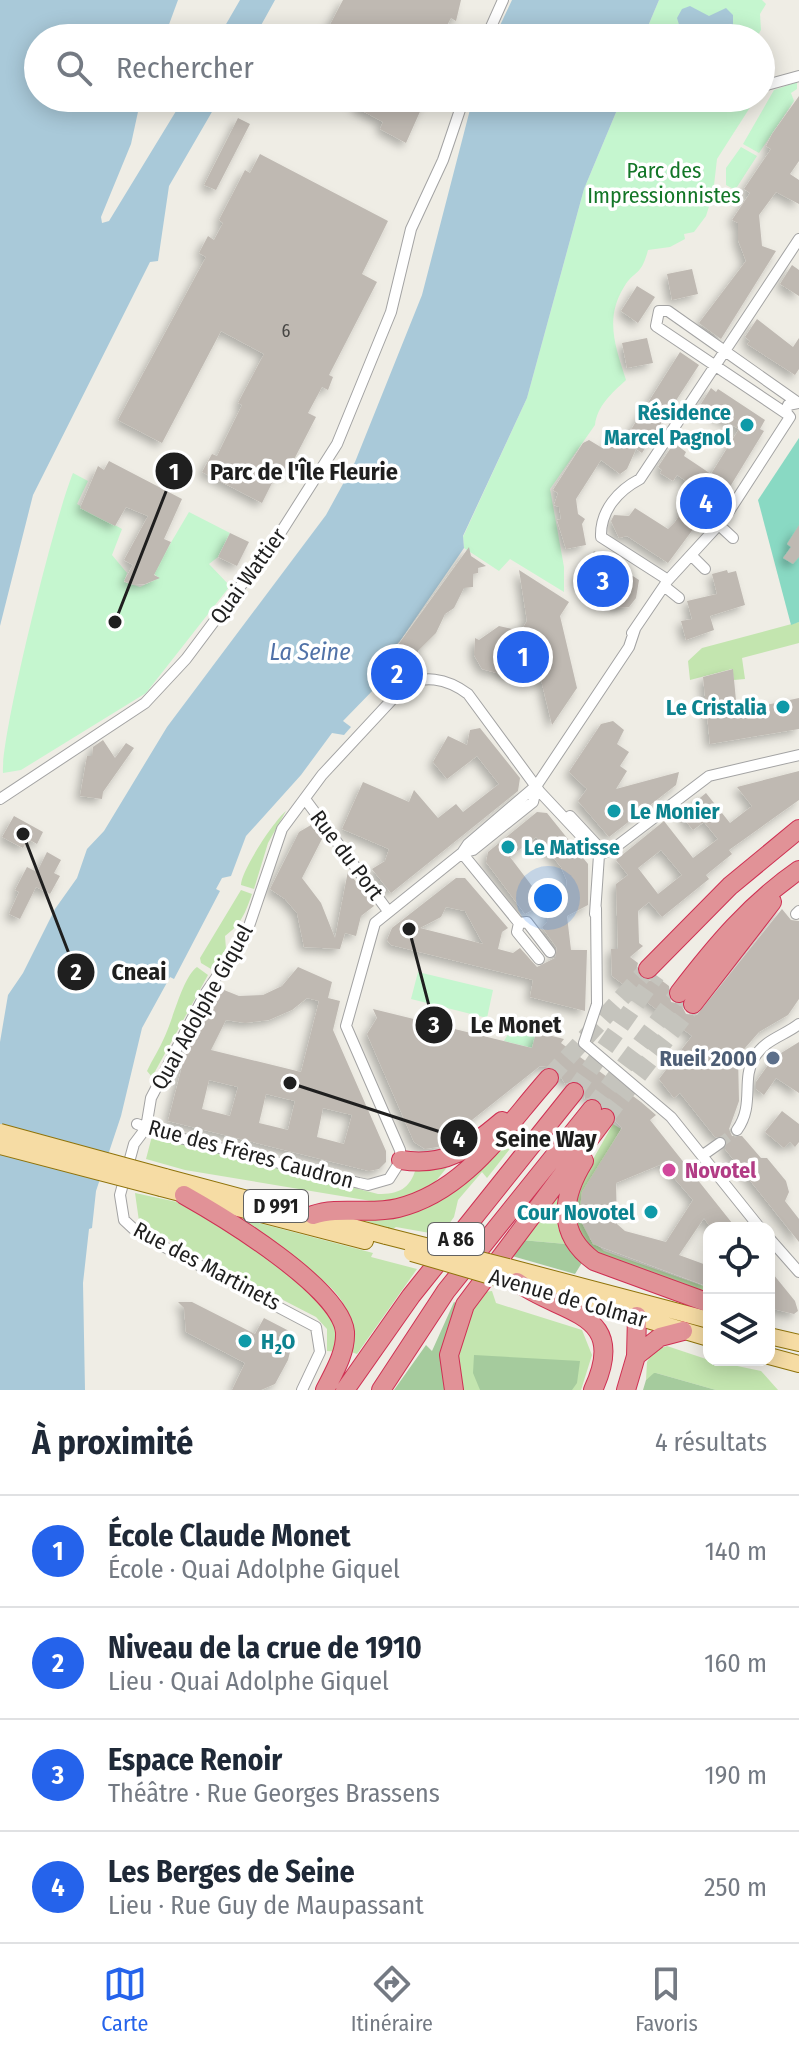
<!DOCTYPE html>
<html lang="fr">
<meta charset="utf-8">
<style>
:root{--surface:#fff;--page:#f6f6f7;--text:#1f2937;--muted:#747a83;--line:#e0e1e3;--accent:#2563eb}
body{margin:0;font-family:"Fira Sans Condensed",sans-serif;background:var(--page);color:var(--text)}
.controls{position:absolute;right:24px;bottom:24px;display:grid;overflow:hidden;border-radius:16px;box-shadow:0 4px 20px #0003}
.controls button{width:72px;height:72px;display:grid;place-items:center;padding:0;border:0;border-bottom:2px solid var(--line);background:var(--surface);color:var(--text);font:40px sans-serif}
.you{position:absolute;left:548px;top:898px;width:28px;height:28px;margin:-20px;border:6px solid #fff;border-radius:50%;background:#1a73e8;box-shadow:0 0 0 12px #1a73e833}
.badge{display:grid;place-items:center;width:52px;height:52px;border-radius:50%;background:var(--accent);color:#fff;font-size:26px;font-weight:700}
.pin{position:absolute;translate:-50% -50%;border:4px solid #fff;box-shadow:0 2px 8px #0006}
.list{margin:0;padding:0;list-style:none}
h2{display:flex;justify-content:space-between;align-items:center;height:104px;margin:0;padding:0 32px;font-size:34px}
h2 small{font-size:26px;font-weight:400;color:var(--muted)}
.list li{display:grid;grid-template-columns:52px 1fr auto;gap:24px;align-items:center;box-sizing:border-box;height:112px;padding:0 32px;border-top:2px solid var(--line)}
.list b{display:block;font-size:30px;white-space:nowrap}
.list p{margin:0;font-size:26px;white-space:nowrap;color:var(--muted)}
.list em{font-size:26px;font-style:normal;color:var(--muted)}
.icon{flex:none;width:44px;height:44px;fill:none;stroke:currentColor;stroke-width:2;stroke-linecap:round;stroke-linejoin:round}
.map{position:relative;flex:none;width:799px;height:1390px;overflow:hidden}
.search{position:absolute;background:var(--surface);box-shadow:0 4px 20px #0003;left:24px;right:24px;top:24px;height:88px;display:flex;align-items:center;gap:20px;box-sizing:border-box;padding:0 28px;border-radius:44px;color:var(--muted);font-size:30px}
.sheet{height:552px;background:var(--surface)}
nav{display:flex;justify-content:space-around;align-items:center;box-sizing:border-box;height:112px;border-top:2px solid var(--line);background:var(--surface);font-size:22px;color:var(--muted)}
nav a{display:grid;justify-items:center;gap:4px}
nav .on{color:var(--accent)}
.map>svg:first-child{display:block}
.grass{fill:#c3e5af}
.forest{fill:#a5cb9d}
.park{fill:#c5f6cf}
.pitch{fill:#89d9c3}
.water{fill:#a9c9d9}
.building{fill:#bfb9b2;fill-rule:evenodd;filter:url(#shadow)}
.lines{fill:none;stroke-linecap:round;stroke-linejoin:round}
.street-tunnel{stroke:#c5c4bd;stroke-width:10;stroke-dasharray:10 5;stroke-linecap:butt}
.highway-tunnel{stroke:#c5c4bd;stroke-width:18;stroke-dasharray:18 9;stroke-linecap:butt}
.street-casing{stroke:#a3a3a3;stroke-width:12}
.primary-casing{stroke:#8f730a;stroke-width:18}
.highway-casing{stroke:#cf3053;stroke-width:20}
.street{stroke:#fff;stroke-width:10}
.primary{stroke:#f6dca4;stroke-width:16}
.highway{stroke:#e19297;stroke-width:18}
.primary-bridge-casing{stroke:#8f730a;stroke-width:18;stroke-linecap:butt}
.primary-bridge{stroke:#f6dca4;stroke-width:16}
.culture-dot{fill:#0f9aa8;stroke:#fff;stroke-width:3}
.service-dot{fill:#5c6f8a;stroke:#fff;stroke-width:3}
.hotel-dot{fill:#d1479c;stroke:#fff;stroke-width:3}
.labels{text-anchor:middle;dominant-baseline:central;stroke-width:7;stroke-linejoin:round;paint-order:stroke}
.number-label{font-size:18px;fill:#474644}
.shield{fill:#fff;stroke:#626262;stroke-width:2}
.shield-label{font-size:20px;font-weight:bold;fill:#1f1f1f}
.park-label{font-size:22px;fill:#137627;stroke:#fff}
.culture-label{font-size:22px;font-weight:bold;fill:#0d838f;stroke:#fff;text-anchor:end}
.street-label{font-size:22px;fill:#1f1f1f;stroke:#fff}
.service-label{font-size:22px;font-weight:bold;fill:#4e5e75;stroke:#fff;text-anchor:end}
.hotel-label{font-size:22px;font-weight:bold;fill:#b23c85;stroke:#fff;text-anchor:start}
.water-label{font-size:24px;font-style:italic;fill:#5172a8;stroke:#fff}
.leader{fill:none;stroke:#1f1f1f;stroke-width:3}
.callout-dot{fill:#1f1f1f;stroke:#fff;stroke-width:3}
.mark-label{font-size:24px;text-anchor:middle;font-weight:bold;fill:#fff}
.callout-label{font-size:24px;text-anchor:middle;font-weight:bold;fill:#1f1f1f;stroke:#fff;stroke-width:7;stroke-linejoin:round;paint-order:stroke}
</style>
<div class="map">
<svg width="799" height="1390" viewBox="0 0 799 1390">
<defs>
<filter id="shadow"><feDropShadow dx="-4.5" dy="4.5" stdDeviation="4" flood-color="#0004"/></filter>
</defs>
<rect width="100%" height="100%" fill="#efede5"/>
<path class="grass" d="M799 622V643L742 658 745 679 734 680 732 669 690 680 688 661 702 648Z
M286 811 268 843 254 889 241 885C241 871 273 822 286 811Z
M241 890 252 894C245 914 241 924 225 936L226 949 211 969 201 963 200 958Z
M197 967 208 975 152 1077 147 1071C152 1060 160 1048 165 1036 173 1019 183 977 197 967Z
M613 1124 621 1129 590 1183V1239L604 1251 709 1288V1293L610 1260 587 1247 572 1221 575 1191Z
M517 1126 524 1131 487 1178 482 1172 458 1200 454 1217 441 1235 396 1227 393 1229 362 1220 363 1216 400 1213Z
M152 1136 378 1194C399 1194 410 1189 416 1168L453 1160 427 1192 389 1204 185 1170 146 1159Z
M559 1190 556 1215 566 1244 521 1240Z
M135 1193 191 1205 220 1220 313 1291 340 1332 339 1352 327 1351V1329L316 1317 192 1253 139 1221Z
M247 1220 373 1253 371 1257 417 1269 357 1354 351 1352C352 1336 351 1318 343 1303 328 1276 271 1245 245 1226Z
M492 1291 496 1303 582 1330 592 1355 581 1390H463C454 1346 460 1329 484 1292Z
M667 1346 709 1360 761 1371 778 1390H716L656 1373 646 1380 647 1362 653 1351Z"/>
<path class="forest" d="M521 1240 566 1244 583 1261 575 1274 512 1256Z
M454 1302 458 1304C446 1333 436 1359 447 1390H394L426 1345 432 1351Z
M474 1355 580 1361 577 1383 572 1390H480L473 1373Z
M654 1373H656L716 1390H643L646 1380Z"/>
<path class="park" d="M659 0H762L766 4 760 14 761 30 756 38H643Z
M797 82V89L791 93 794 101 759 153 743 144 774 90Z
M622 98H756L717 159 713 194 706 216 694 232 684 234 685 239 670 247 648 250C641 277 635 269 624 287 604 319 616 348 626 380 612 393 597 406 595 425L550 489 564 567V592L510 559 499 571 464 548 463 537 527 398 584 189Z
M741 147 757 156 735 190 726 185V168Z
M73 473 88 481 77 504 122 529 112 555 127 573 124 582 140 587 159 578 153 573 189 512 230 533 218 557 209 564 230 586 146 693 21 770 3 773C0 738 55 516 73 473Z
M418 972 493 990 487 1018 411 999Z
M517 1019 563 1030 565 1034 538 1029 532 1048 504 1041Z"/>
<path class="pitch" d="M799 438V622L791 625 758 500Z"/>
<path class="water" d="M0 0H178L164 38H38V98H141L131 144 101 217 102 223 109 221 184 98H220L169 186 158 261 150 262 33 495 0 626Z
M240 0H275L254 38H218Z
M512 0H659L643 38H494Z
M690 6 709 16 726 8 733 15V25L725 30 701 28 691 38H683L677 18 682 9Z
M473 98H622L584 189 527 398 463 536 464 548 400 641 381 661 378 685 343 721 351 727 344 735 332 733 301 775 246 836 231 876 222 878 216 889 220 891 174 979 170 977 142 1028 121 1116 96 1191 92 1228 89 1229 83 1283 85 1390H0V1042L8 995 23 973 55 909 77 878 87 849 104 831 167 727 326 515 355 462 422 295Z"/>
<path class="building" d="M343 0H461L456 21 451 18 440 38H323Z
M799 96V161L790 174 799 180V204L776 192 759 215 762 246 776 251 721 339 699 323 746 261 738 240V223L732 220 750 193 744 189 771 149 766 146 772 134Z
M360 98H426L406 143 380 129 383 122 355 107Z
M238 118 250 124 216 190 204 185Z
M260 154 388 221 362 274 377 282 329 375 333 377 328 390 322 387 308 413 316 417 286 475 278 471 262 503 202 472 212 454 217 456 242 405 238 403 264 354 221 331 162 443 118 420 206 257 199 253 208 236 214 240 223 223 219 220 245 170 250 173Z
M792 265 799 270V296L780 284Z
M692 269 698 294 672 300 667 274Z
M637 286 655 297 638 323 621 311Z
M757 319 793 347 799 338V369L795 375 747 344 750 341 745 337Z
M647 338 653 363 627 368 622 343Z
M680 352 699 365 642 453 636 449 627 469 620 474 601 460 576 499 578 514 585 519 582 524 586 545 566 549 557 520 561 519 559 507 554 505 558 493 553 490 583 443 589 440 604 449 615 433 626 434 632 428Z
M711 388 716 392 718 389 765 420 760 429 764 431 714 513 708 509 668 563 627 536 619 538 611 521 614 515 629 516 635 508 668 529 675 522 697 488 677 475 673 481 660 473 662 470 658 467 674 443 686 452 684 456 711 474 739 429 699 407Z
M109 461 182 499 164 539 171 542 154 575 160 578 145 584 133 585 124 581 133 565 124 560 148 516 126 507 115 526 80 508 98 466 104 470Z
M799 525V557L793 564 783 558 791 547 787 544Z
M230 533 249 542 237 566 218 557Z
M469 547 471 556 486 566 478 568V573L473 574V587L464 588 454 608 445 614 436 633 418 651 419 660 405 668V674L382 667Z
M594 551 639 580 636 598 629 607 615 608 608 591 579 583 576 579Z
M519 570 569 602 560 616 577 688 552 725 533 647 508 676 482 669 474 655 475 638 479 640 499 626 521 631 527 621Z
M727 570 728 573 736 571 745 605 710 616 714 630 686 640 681 621 692 619 687 601 717 594 712 574Z
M733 669 737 711 799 698V729L710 744 703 677Z
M613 721 624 730 617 744 629 752 620 766 627 771 616 789 679 772 676 785 609 837 578 801 587 789 569 772 601 724Z
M480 728 520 778 518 791 391 893 372 869 385 861 389 849 342 829 363 782 409 802 414 790 438 818 456 804 463 812 499 784 477 756 447 779 433 762 448 736 467 745 470 730Z
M103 740 115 758 126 743 134 748 103 792 102 799 80 796 87 756H92L93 747Z
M799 771V800L729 850 732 854 706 875 709 879 662 917 649 902 638 911 639 943 643 946 630 957 638 963 636 971 640 978 650 981 657 977 669 986 671 1002 681 1004 686 1014 697 1015 782 909 791 920 799 921V999L788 1015 759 1032 738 1056 739 1101 729 1129 732 1136H742L761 1158H767L786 1181 789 1192 785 1201 799 1219V1242L725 1149 726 1138 715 1137 680 1093 674 1098 659 1079 692 1036 612 976 611 949H618L616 884 628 875 616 860 664 821 693 858 718 839 704 822 693 830 680 814 706 793 730 823 752 806 737 787ZM661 850 682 875 658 894 638 868Z
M537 812 547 813 588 864V905L567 916 571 950H587L585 1011 530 997 533 980 391 945 387 940 392 928 456 878H465L508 928 502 932 498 949 513 953 520 948 537 967 555 958 557 948 542 927 547 922 548 910 536 908 525 914 486 862 488 852ZM536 837 561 867 567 881 566 888 554 898 535 890 510 857ZM446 907 465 911 483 944 420 928 441 917Z
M14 816 43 832 37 844 28 839 23 848 2 837Z
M311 825 323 837 302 878 321 903 335 938 348 871 374 906 361 916 356 936 345 933 340 949 304 947 297 913 285 899 270 889 299 832Z
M47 852 61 860 54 873 60 876 50 894 36 887 20 919 9 914 19 892 15 890 27 867 37 872Z
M298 967 332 982 328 998 340 1001 333 1030 386 1151V1162L379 1169 369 1171 168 1121 187 1047 219 988 239 996 263 995 282 986ZM307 998 319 1001 301 1072 211 1050 226 1020 245 1023 269 1020 292 1010ZM209 1080 238 1087 230 1116 202 1109ZM266 1094 295 1101 288 1130 259 1123ZM323 1108 352 1115 344 1144 317 1137Z
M373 1009 532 1048 536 1032 564 1039 561 1043 641 1102 656 1115 650 1120 736 1228H711L704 1218 679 1255 709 1266V1287L593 1244 579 1217 582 1192 622 1128 616 1122 613 1109 603 1106 595 1097 585 1099 582 1083 575 1080 565 1084 556 1068 540 1066 438 1147 425 1149 414 1142 367 1034 377 1018ZM662 1164 693 1200 666 1242 625 1231 617 1224 616 1183Z
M799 1042V1093L776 1078 764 1095 756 1089V1082L773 1058Z
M782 1111 799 1124V1142L795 1147 790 1142 784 1148 765 1132Z
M769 1269 795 1301 798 1311 794 1314 769 1308Z
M178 1302H192L255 1334 264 1318 291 1332 282 1349 290 1352 288 1360 275 1384 261 1390H232L245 1363 186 1332 184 1308Z"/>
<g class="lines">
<path class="street-tunnel" d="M720 1143 737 1130"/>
<path class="highway-tunnel" d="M549 1078 648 969
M574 1092 656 975
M592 1109 679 993
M605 1118 693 1004"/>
<g class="street-casing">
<path id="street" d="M486 38 503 0
M763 86 799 76
M787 414 656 326 659 311H668L797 402
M719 525 733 538
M691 555 705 569
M668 580 601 537C600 510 619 490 640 479L799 239
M664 586 679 598
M632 633 668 580 724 519 790 417 786 412 788 405 799 403
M0 799 145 703 186 659 281 532 337 444 391 312 411 229 443 160 464 98
M305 799 388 911
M570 816 596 844 599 855 595 914
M462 853 473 850 533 802 537 785
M462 853 519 923 517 932 539 959
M599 855 613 849 709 776 799 755
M596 908 597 1004 584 1043 671 1117 760 1228
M796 914 799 911
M519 923 527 922 550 952
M137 1124 160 1133 359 1183 368 1185 389 1179 401 1160 400 1150 346 1026 375 923 462 853 468 844 537 785 629 647 635 629
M737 1130C755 1105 741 1080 754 1058 765 1039 784 1036 799 1024
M703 1155 720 1143
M769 1238 799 1272
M302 1390 320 1352 316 1327 138 1233 124 1220 120 1195 134 1144 146 1128 151 1098 205 994 247 932 282 829 322 775 401 690C421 672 448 679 468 694L540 792 599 855"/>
</g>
<g class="primary-casing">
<path id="primary" d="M165 1177 386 1236
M161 1188 365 1241
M508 1267 709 1320
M526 1284 709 1338
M769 1336 799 1343
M769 1356 799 1364"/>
</g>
<g class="highway-casing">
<path id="highway" d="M648 969 730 886 799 829
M679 993C715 946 750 904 799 870
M693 1004 772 902
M401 1160C446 1167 469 1149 502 1121
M584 1161C561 1198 557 1234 594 1261L709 1303
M184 1195C223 1217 341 1288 345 1332 346 1353 334 1372 325 1390
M313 1215C339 1206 370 1215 398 1208 467 1191 505 1127 549 1078
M517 1282C562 1315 630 1311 593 1390
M636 1356 660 1337 683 1331
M345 1390 411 1296 574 1092
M381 1390 446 1291 592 1109
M454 1390 449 1355 465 1305 605 1118
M626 1390 636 1356 637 1316"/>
</g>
<use href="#street" class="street"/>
<use href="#primary" class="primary"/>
<use href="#highway" class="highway"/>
<g class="primary-bridge-casing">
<path id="primary-bridge" d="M0 1132 165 1177
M0 1146 161 1188
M386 1236 508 1267
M412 1253 501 1279"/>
</g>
<use href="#primary-bridge" class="primary-bridge"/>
</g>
<g class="culture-dot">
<circle cx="747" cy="425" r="8"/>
<circle cx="783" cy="707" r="8"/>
<circle cx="614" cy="811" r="8"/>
<circle cx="508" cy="847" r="8"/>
<circle cx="651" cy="1212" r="8"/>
<circle cx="245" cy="1341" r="8"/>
</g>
<circle class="service-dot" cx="773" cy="1058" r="8"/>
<circle class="hotel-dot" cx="669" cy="1170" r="8"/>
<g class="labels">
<g class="number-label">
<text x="286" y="331">6</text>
</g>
<g class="shield">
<rect x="244" y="1190" width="64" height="32" rx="6"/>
<rect x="428" y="1223" width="56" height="32" rx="6"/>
</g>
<g class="shield-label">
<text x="276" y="1206">D 991</text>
<text x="456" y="1239">A 86</text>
</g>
<g class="park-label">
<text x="664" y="170">Parc des<tspan x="664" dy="25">Impressionnistes</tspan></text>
</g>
<g class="culture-label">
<text x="731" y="412">Résidence<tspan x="731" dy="25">Marcel Pagnol</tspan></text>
<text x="767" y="707">Le Cristalia</text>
<text x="630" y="811" text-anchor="start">Le Monier</text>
<text x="524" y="847" text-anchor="start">Le Matisse</text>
<text x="635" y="1212">Cour Novotel</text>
<text x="261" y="1341" text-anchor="start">H₂O</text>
</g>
<g class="street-label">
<text transform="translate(248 576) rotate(-54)">Quai Wattier</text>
<text transform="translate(347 855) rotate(53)">Rue du Port</text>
<text transform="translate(202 1007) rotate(-61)">Quai Adolphe Giquel</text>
<text transform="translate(251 1154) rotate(15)">Rue des Frères Caudron</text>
<text transform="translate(207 1266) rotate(28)">Rue des Martinets</text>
<text transform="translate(568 1298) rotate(16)">Avenue de Colmar</text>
</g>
<g class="service-label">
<text x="757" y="1058">Rueil 2000</text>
</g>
<g class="hotel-label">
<text x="685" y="1170">Novotel</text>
</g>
<g class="water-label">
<text x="310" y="652">La Seine</text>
</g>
</g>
<path class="leader" d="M115 622L174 471M23 834L76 972M409 929L434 1025M290 1083L459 1138"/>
<g class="callout-dot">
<circle cx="115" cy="622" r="8"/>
<circle cx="23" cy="834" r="8"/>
<circle cx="409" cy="929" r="8"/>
<circle cx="290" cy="1083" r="8"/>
<circle cx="174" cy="471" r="20"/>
<circle cx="76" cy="972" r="20"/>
<circle cx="434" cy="1025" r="20"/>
<circle cx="459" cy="1138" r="20"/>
</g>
<g class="mark-label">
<text x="174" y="480">1</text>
<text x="76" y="980">2</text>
<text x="434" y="1033">3</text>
<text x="459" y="1147">4</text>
</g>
<g class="callout-label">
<text x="304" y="480">Parc de l'Île Fleurie</text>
<text x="139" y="980">Cneai</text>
<text x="516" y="1033">Le Monet</text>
<text x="546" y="1147">Seine Way</text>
</g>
</svg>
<div class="controls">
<button><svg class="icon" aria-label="locate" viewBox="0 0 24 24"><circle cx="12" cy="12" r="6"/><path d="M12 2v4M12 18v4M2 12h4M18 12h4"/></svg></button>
<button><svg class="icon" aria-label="layers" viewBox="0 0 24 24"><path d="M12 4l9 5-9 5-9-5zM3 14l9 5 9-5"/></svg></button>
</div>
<div class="you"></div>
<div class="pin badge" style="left:523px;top:657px">1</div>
<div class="pin badge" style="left:397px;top:674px">2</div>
<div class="pin badge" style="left:603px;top:581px">3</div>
<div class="pin badge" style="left:706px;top:503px">4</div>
<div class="search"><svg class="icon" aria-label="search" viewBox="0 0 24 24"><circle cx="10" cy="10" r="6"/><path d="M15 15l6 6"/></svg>Rechercher</div>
</div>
<section class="sheet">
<h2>À proximité<small>4 résultats</small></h2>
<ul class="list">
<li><span class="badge">1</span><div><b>École Claude Monet</b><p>École · Quai Adolphe Giquel</p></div><em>140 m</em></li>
<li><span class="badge">2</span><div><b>Niveau de la crue de 1910</b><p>Lieu · Quai Adolphe Giquel</p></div><em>160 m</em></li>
<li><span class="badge">3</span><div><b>Espace Renoir</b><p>Théâtre · Rue Georges Brassens</p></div><em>190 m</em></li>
<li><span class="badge">4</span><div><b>Les Berges de Seine</b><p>Lieu · Rue Guy de Maupassant</p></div><em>250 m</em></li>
</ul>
</section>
<nav>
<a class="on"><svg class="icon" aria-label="map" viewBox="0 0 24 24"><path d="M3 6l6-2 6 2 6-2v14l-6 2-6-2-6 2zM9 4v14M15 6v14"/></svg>Carte</a>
<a><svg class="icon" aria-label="directions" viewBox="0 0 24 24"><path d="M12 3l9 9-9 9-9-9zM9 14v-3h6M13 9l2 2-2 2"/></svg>Itinéraire</a>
<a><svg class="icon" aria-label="saved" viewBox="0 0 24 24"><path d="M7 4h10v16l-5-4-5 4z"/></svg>Favoris</a>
</nav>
